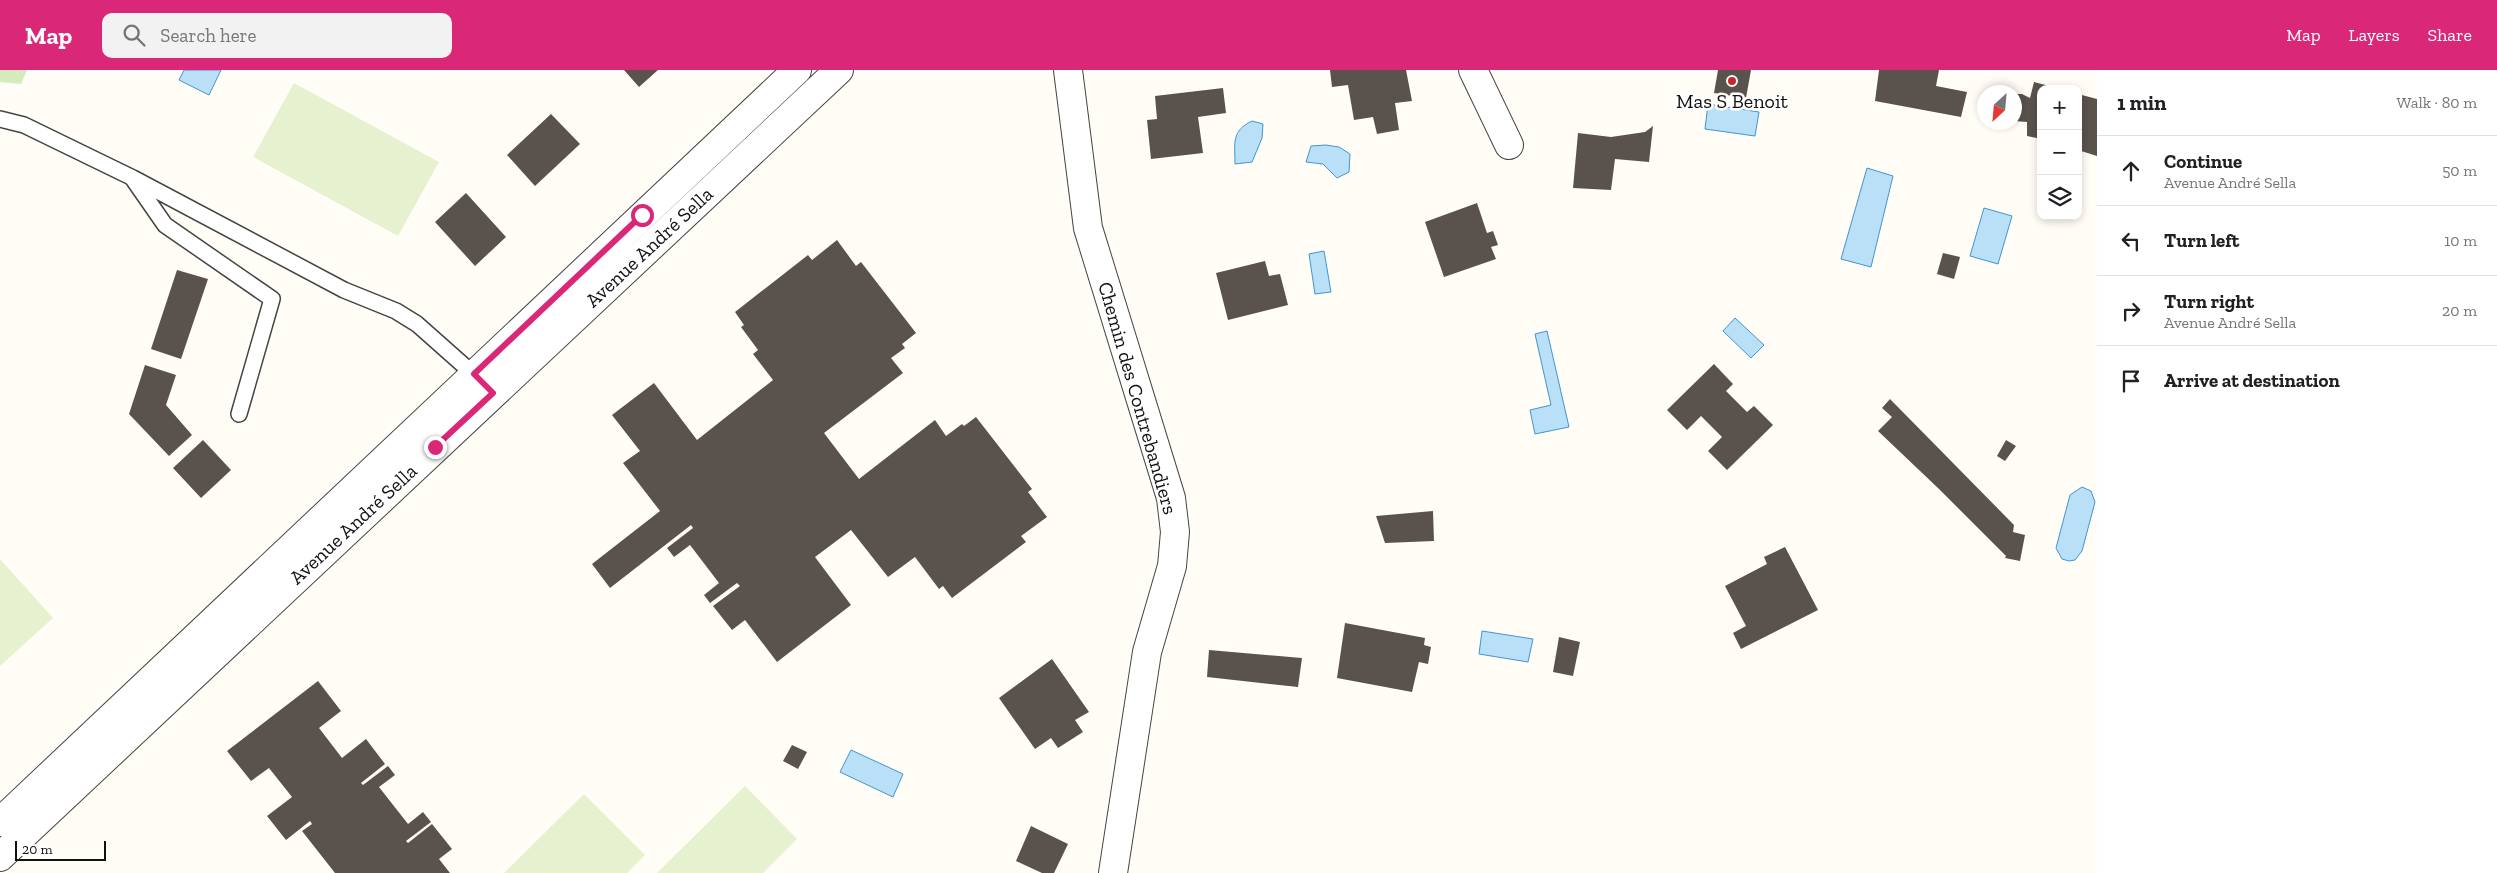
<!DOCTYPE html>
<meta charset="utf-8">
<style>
:root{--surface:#fff;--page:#f2f2f2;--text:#202124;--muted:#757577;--line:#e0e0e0;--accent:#db2777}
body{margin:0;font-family:"Zilla Slab",serif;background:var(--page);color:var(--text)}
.controls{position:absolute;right:15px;top:15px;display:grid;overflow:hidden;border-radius:10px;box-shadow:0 2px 8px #0003}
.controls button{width:45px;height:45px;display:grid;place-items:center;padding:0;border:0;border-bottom:1px solid var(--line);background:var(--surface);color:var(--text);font:25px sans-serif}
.compass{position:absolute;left:1977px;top:15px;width:45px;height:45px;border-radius:50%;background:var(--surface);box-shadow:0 2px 8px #0003;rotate:206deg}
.scale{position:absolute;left:15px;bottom:12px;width:91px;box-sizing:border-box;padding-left:5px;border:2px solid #111;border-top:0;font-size:14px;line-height:18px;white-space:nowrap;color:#111;-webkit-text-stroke:4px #fff;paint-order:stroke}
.stop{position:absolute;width:15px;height:15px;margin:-11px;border:4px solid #db2777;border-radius:50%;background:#fff}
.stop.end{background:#db2777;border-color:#fff;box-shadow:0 1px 5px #0008}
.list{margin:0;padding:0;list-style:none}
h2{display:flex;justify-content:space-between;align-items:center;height:65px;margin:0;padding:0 20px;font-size:21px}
h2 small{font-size:16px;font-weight:400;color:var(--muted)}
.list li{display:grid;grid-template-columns:32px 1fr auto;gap:15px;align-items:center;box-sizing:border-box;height:70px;padding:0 20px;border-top:1px solid var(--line)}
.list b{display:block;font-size:19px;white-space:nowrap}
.list p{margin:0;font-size:16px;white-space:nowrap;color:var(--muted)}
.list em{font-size:16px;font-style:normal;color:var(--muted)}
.icon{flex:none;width:28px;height:28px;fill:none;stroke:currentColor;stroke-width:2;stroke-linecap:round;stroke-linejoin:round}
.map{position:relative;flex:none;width:2097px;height:803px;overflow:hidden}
header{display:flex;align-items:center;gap:30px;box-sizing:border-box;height:70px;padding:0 25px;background:var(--accent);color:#fff}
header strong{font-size:24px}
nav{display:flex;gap:28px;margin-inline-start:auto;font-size:18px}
.search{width:350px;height:45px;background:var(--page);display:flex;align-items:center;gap:12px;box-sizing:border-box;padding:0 18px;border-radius:10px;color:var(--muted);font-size:19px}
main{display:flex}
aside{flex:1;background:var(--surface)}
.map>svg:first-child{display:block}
.green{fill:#d5ebbd}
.pitch{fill:#e6f2cf}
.water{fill:#b9e0f7;stroke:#3f96cf}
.building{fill:#5a524d}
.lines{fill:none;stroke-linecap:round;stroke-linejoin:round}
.service-casing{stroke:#444;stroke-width:18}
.minor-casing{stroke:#444;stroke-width:30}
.service{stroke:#fff;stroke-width:15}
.minor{stroke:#fff;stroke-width:28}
.route{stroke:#db2777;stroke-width:6}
.poi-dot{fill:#c4262e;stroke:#fff;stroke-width:2}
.labels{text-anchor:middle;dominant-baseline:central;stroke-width:5;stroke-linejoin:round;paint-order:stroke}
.poi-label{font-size:20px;fill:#111;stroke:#fff}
.street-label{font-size:20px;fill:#111;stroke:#fff}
</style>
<header>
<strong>Map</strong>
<div class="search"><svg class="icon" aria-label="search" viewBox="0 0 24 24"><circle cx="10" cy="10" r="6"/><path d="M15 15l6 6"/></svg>Search here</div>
<nav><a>Map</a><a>Layers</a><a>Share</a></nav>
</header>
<main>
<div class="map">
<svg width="2097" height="803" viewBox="0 0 2097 803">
<rect width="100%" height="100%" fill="#fffdf5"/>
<path class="green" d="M0 0H27L21 14 0 12Z"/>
<path class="pitch" d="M294 13 439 92 398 166 253 87Z
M0 489 53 548 0 596Z
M745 716 797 769 763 803H657Z
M584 724 645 785 627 803H504Z"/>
<path class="water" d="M184 0H221L209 25 179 10Z
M1708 34 1759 42 1755 66 1705 59Z
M1252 51 1263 54 1262 68 1252 92 1235 94C1235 73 1231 61 1252 51Z
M1326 75 1339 77 1350 84 1349 102 1337 108 1323 94 1306 92 1311 76Z
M1867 98 1893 106 1871 197 1841 189Z
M1984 138 2012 146 1998 194 1970 186Z
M1324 181 1331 222 1315 224 1309 184Z
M1735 248 1764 275 1751 288 1723 261Z
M1547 261 1569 357 1535 364 1530 340 1551 335 1535 264Z
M2082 417 2091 421 2095 432 2082 481 2075 490 2069 491 2062 489 2056 478 2070 425Z
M1482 561 1533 569 1528 592 1479 584Z
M851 680 903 704 893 727 840 702Z"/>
<path class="building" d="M624 0H658L639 17Z
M1330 0H1406L1412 31 1395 33 1399 60 1377 64 1373 47 1354 50 1348 15 1332 17Z
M1718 0H1751L1746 28 1714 23Z
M1879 0H1939L1936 16 1967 22 1961 47 1875 31Z
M2034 12 2057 18 2041 19V69L2027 66V52L2014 51V24H2022L2030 28Z
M1223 18 1226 43 1198 47 1203 83 1151 89 1147 50 1157 49 1155 26Z
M2078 24 2097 29V86L2078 80Z
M551 44 580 74 535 116 507 85Z
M1653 56 1649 92 1615 89 1611 120 1573 118 1578 63 1611 67 1645 62Z
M466 123 506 167 475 196 435 152Z
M1477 133 1487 163 1493 161 1498 175 1491 177 1496 189 1444 207 1425 152Z
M837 170 856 196 861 192 916 263 902 274 905 278 891 288 903 303 824 363 859 409 935 350 946 366 962 354 964 356 976 347 1032 419 1028 422 1047 447 1021 466 1026 472 952 528 943 516 939 519 915 487 888 507 851 460 815 487 851 535 777 592 745 550 732 560 713 536 740 516 737 513 710 533 704 525 719 513 690 475 674 487 667 478 693 458 691 455 610 518 592 494 660 441 623 393 640 381 612 345 654 313 697 370 773 310 753 284 758 280 741 257 744 255 735 242 808 185 812 190Z
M1943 183 1960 187 1954 209 1937 204Z
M1265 191 1269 206 1280 204 1288 235 1228 250 1216 203Z
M177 200 208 209 181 289 151 279Z
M1714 294 1733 314 1726 321 1747 342 1754 336 1773 355 1727 400 1708 381 1722 367 1701 346 1687 360 1667 340Z
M145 295 176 305 166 335 192 365 169 386 129 344Z
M1890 329 2014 455 2013 462 2025 465 2020 491 2005 488 2006 486 1939 419 1878 361 1892 347 1882 338Z
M203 370 231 400 201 428 173 398Z
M2006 370 2016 376 2005 391 1997 386Z
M1433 441 1434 471 1385 473 1376 446Z
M1785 477 1818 540 1741 579 1733 563 1746 556 1725 516 1767 494 1764 487Z
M1345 553 1425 568 1424 575 1431 577 1428 594 1419 592 1412 622 1337 608Z
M1559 567 1580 572 1573 606 1553 602Z
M1209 580 1302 588 1298 617 1207 607Z
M1052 589 1089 642 1075 650 1083 662 1058 678 1051 668 1035 679 999 628Z
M318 611 341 641 319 658 342 688 366 669 385 694 361 713 363 715 388 696 395 705 379 717 408 754 423 742 431 752 406 771 408 773 432 754 452 779 439 789 450 803H335L302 761 312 754 310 751 286 770 267 746 292 727 269 698 251 711 227 681Z
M792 675 807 682 798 699 783 691Z
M1031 756 1068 774 1054 803H1042L1016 791Z"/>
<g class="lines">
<g class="service-casing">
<path id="service" d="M0 49 24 55 133 108 344 220 396 241 417 254 479 309
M133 109 165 155 272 229 239 344"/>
</g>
<g class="minor-casing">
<path id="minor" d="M1068 0 1088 158 1171 428 1175 462 1172 496 1147 582 1113 803
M1473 0 1509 75
M0 752 797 0
M0 787 839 0"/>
</g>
<use href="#service" class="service"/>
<use href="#minor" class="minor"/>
</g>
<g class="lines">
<path class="route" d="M435 377 493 323 474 304 642 145"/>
</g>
<circle class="poi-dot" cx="1732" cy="11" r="5"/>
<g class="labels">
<g class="poi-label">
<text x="1732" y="31">Mas S Benoit</text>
</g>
<g class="street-label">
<text transform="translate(649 177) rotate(-43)">Avenue André Sella</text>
<text transform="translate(1138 328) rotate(74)">Chemin des Contrebandiers</text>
<text transform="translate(353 454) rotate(-43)">Avenue André Sella</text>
</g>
</g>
</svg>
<div class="controls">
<button>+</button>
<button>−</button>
<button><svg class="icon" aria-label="layers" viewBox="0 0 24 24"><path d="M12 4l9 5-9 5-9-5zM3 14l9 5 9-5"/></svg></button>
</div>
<svg class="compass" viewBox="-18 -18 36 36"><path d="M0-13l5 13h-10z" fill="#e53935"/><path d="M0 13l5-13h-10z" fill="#757577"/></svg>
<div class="scale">20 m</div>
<div class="stop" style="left:642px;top:145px"></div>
<div class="stop end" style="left:435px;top:377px"></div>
</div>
<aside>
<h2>1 min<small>Walk · 80 m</small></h2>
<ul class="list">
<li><svg class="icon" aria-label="ahead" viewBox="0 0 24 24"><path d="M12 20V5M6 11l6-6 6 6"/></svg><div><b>Continue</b><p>Avenue André Sella</p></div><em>50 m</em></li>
<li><svg class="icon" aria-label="left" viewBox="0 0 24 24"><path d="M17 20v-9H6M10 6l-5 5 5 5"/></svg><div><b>Turn left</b></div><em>10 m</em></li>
<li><svg class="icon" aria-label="right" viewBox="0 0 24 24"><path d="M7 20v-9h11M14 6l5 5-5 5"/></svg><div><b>Turn right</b><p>Avenue André Sella</p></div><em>20 m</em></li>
<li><svg class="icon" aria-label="arrive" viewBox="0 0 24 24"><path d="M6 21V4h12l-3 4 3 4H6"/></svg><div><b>Arrive at destination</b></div></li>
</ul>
</aside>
</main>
